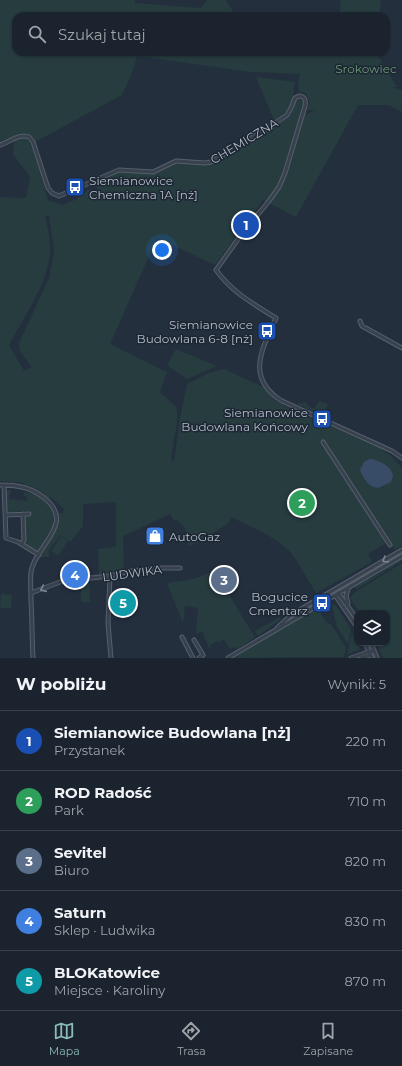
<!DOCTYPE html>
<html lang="pl">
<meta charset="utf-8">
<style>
:root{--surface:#1b232e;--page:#282f3a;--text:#f1f3f6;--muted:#a0a4aa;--line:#39404a;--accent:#8bbbb9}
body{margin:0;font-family:Montserrat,sans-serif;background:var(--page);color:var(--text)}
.controls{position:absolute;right:12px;bottom:12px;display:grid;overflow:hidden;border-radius:8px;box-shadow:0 1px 3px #0004}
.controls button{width:36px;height:36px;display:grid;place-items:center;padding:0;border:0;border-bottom:1px solid var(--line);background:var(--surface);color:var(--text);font:20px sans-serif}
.you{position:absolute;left:162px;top:250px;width:14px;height:14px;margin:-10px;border:3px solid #fff;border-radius:50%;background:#1a73e8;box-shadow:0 0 0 6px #1a73e833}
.badge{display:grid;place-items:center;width:26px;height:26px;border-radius:50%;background:var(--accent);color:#fff;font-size:13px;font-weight:700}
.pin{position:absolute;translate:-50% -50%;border:2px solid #fff;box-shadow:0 1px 4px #0006}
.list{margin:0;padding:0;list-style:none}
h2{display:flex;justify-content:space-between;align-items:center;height:52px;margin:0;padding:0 16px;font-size:17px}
h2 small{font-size:13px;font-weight:400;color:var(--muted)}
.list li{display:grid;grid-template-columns:26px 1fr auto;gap:12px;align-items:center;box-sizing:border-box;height:60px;padding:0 16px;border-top:1px solid var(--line)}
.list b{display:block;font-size:15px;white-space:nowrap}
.list p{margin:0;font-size:13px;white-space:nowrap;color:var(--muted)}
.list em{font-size:13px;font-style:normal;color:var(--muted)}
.icon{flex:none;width:22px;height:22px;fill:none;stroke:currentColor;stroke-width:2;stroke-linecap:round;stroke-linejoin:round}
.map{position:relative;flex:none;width:402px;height:658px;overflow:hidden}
.search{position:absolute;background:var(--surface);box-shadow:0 1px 3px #0004;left:12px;right:12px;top:12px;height:44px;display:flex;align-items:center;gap:10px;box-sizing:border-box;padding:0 14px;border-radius:12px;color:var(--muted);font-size:15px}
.sheet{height:352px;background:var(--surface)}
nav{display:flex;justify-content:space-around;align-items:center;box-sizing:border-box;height:56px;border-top:1px solid var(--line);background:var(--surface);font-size:11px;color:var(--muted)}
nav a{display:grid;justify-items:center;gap:2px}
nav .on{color:var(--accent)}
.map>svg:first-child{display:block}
.green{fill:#263c3f;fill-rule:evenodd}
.water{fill:#394c67}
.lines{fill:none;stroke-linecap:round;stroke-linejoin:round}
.minor-casing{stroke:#565f6c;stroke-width:5}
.minor{stroke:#38414e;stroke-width:3}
.oneway{stroke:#7c8592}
.labels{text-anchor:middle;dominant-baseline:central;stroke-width:3;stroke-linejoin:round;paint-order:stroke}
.park-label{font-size:12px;fill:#6b9a76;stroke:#1d2633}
.street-label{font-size:12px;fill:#b4bcc9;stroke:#1d2633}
.poi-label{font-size:12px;fill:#b4bcc9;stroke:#1d2633;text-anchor:end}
</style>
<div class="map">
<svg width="402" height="658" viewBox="0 0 402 658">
<rect width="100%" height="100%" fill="#242f3e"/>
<path class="green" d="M0 0H135V3L201 8 207 0H226L235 15 240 16H16V52H377V54L397 87H392L402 90V112L389 105H358L296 217 263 200 215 265 157 238 110 344 167 372 160 392 177 408V422L171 459 174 462 180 418 187 384 209 373 224 369 263 387 275 400 292 410 383 449 382 451 390 455 402 468V546L395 550 390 543H386L368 554 372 562 316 593 293 555C278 537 252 528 231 517L229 523 197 543 188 546 185 528 177 520 174 521 170 514 123 536 124 570 99 576 98 549 116 547V502L83 504V526L70 542 61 535 49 550V557H40L57 527 58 515 59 513H63L64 509 50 497 48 499 44 496 45 494 29 485 28 487 23 483 0 481V197L26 198 30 177 13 154 14 141 25 136C34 144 44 186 48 200L62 205 71 201 77 200 78 196 86 192 87 190H98L95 184 118 172 155 173 174 164 181 163 212 164 283 120 292 111 297 100H301L303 102 299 118 315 110H307L309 101 306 94 299 91 298 85 300 74 251 72 137 56 134 68 122 95 35 142 34 138 27 133H22L0 142ZM49 215 54 251 49 278 19 343 20 351 32 367 24 371 9 345C23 319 47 284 50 255 51 242 48 228 45 216Z
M341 0H381L379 16H339Z
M256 77 295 82C292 102 294 109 274 120Z
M176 349 217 366 187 379 167 365Z
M319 401 328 404 323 416 297 404 299 402 303 404 304 402 307 403 308 406 314 409Z
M6 490H11L9 499 27 501V496H24V492L37 495 48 503 51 507 54 516 53 528 38 552 27 546 25 543 24 518 27 515V517H29V511L9 512V514L7 513Z
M61 536 68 541 58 556 51 551Z
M402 558V561L357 589 354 586 381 572Z
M402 563V658H383L376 643H387V613H360L350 598 354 593Z
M212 572 224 597 229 595 255 637 237 649 234 647 230 649 224 639 219 642 217 641 210 645 211 647 209 648 202 631 196 634 198 608 185 606 183 623 167 583 193 579Z
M89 580 90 602H81V581Z
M1 594 12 595 11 608H0Z
M330 603 336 606 351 629 348 644 337 627 332 606Z
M318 608 326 622 332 625 346 648 344 657 232 658Z
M280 617 281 619 258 636 255 631Z
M352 632 360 649 347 655Z"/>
<path class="water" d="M370 459C379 460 391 466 393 475L391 482 378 488C368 487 364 479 360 470L364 462Z"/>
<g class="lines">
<g class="minor-casing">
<path id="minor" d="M0 145C10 142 19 133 29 137L33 142 48 188 52 193 59 196 119 170 153 172 176 161 205 163 211 162 263 131 287 115 291 108 295 98 299 96C305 96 306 101 305 106L285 173 279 187 269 201 241 235 216 270C233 293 252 303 276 318 262 349 245 378 282 401L379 445 392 451 402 458
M360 321 362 326 402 348
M323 442 390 545
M0 485C16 485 30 487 43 497 78 523 35 545 31 572 30 581 31 591 31 600 32 619 32 639 33 658
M4 485 6 538 18 542 39 555
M5 515 29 514
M22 544 24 540 23 514
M110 576 108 623 111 658
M31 593 60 582 71 580 110 576 130 571 161 568H180
M338 593 357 619
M335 595 357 627
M348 603 346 596 348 589
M277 628 291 615 402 550
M182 637 193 658
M194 640 203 655 199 658
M365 643 372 658
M371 643 377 658
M228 658 402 556
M351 658 374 650
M361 658 371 655"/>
</g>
<use href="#minor" class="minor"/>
</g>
<defs><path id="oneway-chevron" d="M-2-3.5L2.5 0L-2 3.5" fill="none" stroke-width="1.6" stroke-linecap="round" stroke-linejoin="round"/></defs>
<g class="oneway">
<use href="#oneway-chevron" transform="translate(385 560) rotate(149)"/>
<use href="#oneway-chevron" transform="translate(43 589) rotate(156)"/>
</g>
<defs>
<g id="bus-square" transform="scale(1)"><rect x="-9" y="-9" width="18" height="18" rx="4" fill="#1a4fb4" stroke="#1d2633"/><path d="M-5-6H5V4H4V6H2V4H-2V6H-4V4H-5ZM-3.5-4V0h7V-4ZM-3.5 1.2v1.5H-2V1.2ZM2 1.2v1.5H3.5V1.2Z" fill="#fff"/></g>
<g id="shop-square" transform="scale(1)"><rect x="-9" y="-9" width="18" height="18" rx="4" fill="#3f7fe0" stroke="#1d2633"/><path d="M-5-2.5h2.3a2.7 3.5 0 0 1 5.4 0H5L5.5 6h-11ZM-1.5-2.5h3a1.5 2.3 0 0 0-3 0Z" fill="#fff"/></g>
</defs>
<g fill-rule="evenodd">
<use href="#bus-square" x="75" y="187"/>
<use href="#bus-square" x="267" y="331"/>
<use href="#bus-square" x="322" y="419"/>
<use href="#shop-square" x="155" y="536"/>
<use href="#bus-square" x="322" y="603"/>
</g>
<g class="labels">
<g class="park-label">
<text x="366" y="68">Srokowiec</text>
</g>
<g class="street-label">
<text transform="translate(244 141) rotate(-31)">CHEMICZNA</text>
<text transform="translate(132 573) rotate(-8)">LUDWIKA</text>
</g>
<g class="poi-label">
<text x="89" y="180" text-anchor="start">Siemianowice<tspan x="89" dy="14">Chemiczna 1A [nż]</tspan></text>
<text x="253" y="324">Siemianowice<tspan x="253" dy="14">Budowlana 6-8 [nż]</tspan></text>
<text x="308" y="412">Siemianowice<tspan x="308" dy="14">Budowlana Końcowy</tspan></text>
<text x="169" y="536" text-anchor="start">AutoGaz</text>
<text x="308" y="596">Bogucice<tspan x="308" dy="14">Cmentarz</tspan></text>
</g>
</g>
</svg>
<div class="controls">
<button><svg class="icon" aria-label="layers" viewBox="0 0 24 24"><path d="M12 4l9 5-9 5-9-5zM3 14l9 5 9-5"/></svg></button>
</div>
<div class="you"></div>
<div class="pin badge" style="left:246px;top:225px;background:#1a4fb4">1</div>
<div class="pin badge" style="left:302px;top:503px;background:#2e9e5b">2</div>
<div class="pin badge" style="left:224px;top:580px;background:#5c6f8a">3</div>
<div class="pin badge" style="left:75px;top:575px;background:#3f7fe0">4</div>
<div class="pin badge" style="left:123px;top:603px;background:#0f9aa8">5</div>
<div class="search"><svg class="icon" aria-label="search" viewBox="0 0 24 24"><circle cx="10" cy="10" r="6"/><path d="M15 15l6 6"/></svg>Szukaj tutaj</div>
</div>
<section class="sheet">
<h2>W pobliżu<small>Wyniki: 5</small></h2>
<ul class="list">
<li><span class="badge" style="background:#1a4fb4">1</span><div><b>Siemianowice Budowlana [nż]</b><p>Przystanek</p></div><em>220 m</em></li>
<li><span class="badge" style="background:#2e9e5b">2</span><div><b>ROD Radość</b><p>Park</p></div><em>710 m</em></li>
<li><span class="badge" style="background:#5c6f8a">3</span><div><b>Sevitel</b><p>Biuro</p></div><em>820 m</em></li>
<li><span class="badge" style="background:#3f7fe0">4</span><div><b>Saturn</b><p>Sklep · Ludwika</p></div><em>830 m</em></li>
<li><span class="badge" style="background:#0f9aa8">5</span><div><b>BLOKatowice</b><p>Miejsce · Karoliny</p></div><em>870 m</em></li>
</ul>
</section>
<nav>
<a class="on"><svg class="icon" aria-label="map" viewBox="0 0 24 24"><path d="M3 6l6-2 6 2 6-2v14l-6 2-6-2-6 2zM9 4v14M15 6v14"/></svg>Mapa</a>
<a><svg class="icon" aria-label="directions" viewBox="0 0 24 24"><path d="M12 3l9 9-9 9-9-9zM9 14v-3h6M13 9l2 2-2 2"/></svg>Trasa</a>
<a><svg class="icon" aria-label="saved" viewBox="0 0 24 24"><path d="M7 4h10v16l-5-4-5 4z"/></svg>Zapisane</a>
</nav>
